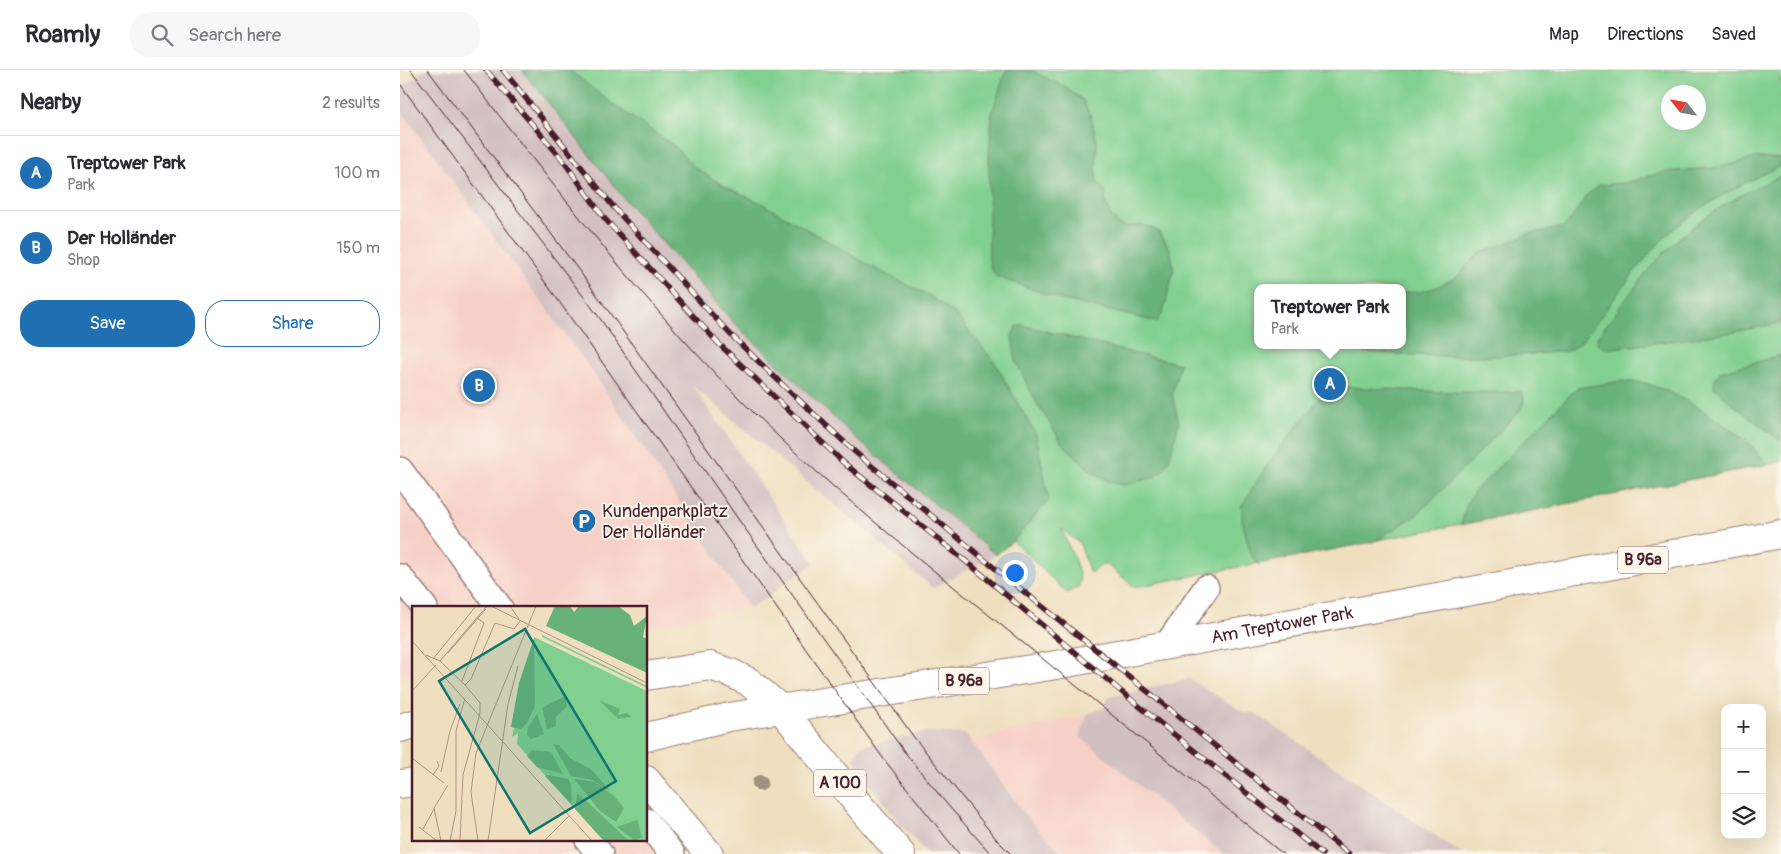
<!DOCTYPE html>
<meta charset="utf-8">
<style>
:root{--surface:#fff;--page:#f7f7f7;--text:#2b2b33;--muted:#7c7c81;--line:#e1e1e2;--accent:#1f6fb2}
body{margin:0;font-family:Pangolin,sans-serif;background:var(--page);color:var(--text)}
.controls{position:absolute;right:15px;bottom:15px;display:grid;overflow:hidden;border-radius:10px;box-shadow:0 5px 20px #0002}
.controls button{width:45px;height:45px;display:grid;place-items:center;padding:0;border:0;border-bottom:1px solid var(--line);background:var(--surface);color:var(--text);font:25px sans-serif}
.compass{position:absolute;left:1261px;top:15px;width:45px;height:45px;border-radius:50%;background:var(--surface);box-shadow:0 5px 20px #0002;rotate:301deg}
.you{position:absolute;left:614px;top:502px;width:18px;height:18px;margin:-12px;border:4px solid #fff;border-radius:50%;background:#1a73e8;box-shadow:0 0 0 8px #1a73e833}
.badge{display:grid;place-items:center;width:32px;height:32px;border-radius:50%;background:var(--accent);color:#fff;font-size:16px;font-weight:700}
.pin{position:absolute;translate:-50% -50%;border:2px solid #fff;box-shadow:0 1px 5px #0006}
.popup{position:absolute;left:854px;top:214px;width:152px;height:65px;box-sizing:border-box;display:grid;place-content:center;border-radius:10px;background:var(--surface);filter:drop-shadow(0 1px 4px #0005);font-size:16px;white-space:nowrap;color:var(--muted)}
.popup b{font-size:19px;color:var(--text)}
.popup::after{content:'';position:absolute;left:50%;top:100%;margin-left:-10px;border:10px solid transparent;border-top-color:var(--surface)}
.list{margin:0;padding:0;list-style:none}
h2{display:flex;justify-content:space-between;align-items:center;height:65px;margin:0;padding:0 20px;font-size:21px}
h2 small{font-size:16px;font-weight:400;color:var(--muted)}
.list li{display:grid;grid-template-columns:32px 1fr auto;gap:15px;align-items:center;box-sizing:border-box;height:75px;padding:0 20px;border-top:1px solid var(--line)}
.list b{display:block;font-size:19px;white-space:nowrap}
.list p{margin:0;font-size:16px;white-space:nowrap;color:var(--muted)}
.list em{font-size:16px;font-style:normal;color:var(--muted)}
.actions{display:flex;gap:10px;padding:15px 20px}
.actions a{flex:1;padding:11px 0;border:1px solid var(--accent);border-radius:20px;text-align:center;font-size:18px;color:var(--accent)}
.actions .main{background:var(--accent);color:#fff}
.icon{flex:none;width:28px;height:28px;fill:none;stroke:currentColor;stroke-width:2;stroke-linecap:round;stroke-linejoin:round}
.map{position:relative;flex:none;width:1381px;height:784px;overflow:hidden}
header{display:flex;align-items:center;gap:30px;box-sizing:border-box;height:70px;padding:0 25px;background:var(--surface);border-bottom:1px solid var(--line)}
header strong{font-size:24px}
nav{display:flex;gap:28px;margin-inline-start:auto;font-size:18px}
.search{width:350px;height:45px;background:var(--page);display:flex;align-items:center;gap:12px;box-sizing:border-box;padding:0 18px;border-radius:20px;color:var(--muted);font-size:19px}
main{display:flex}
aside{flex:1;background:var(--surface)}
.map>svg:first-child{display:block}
.built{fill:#f7d1c8}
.industrial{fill:#d2bfc0}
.green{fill:#81d090;stroke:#66785e;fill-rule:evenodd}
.forest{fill:#68b27a;stroke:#596852}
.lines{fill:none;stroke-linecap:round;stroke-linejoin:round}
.minor-casing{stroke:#9c7f75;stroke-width:28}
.major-casing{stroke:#9c7f75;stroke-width:30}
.highway-casing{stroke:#9c7f75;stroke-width:30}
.minor{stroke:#fff;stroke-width:25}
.major{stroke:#fff;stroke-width:28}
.highway{stroke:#fff;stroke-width:28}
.tram{stroke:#4a1f2b;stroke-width:1}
.rail-casing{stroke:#4a1f2b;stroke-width:5.5}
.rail{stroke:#fbf7ec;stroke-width:4;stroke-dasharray:11;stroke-linecap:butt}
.tree{fill:#9d937e}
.labels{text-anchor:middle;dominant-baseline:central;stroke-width:4;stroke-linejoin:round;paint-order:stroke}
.shield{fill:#fbf7ec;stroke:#7f6065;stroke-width:1}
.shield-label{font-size:16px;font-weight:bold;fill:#4a1f2b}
.poi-label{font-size:18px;fill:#4a1f2b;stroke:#fbf7ec;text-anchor:start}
.street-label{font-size:18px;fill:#4a1f2b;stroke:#fbf7ec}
.inset-road{fill:none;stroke:#ad9284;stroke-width:1}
.view{fill:#0f766e;fill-opacity:0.15;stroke:#0f766e;stroke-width:2.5}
.inset-edge{fill:none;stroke:#4a1f2b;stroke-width:2.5}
</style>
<header>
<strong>Roamly</strong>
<div class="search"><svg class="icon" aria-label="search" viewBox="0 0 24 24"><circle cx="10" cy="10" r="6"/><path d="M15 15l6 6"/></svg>Search here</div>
<nav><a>Map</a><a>Directions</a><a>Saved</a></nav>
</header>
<main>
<aside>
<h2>Nearby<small>2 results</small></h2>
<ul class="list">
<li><span class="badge">A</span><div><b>Treptower Park</b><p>Park</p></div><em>100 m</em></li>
<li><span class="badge">B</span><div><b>Der Holländer</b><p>Shop</p></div><em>150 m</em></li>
</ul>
<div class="actions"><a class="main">Save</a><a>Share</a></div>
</aside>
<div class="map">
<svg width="1381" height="784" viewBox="0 0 1381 784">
<rect width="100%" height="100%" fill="#fbf7ec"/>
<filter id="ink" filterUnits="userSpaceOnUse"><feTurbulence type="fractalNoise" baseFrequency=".02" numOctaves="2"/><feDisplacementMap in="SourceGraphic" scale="10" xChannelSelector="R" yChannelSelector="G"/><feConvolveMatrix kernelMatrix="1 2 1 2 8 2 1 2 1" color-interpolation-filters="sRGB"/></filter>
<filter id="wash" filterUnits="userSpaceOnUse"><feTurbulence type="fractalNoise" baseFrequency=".0096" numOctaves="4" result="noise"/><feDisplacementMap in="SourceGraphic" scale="20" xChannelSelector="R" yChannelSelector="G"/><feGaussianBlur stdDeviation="1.12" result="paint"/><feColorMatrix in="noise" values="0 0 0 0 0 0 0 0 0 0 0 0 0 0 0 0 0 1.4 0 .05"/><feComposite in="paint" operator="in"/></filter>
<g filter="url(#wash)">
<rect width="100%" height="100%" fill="#efdfbf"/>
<path class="built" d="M0 39 197 308 348 536 246 557V538H14V606L0 608Z
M687 645 680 667 823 784H663L628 749 571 670Z
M83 770H246L261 784H16Z"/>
<path class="industrial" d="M25 0H122L226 131 335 254 459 371 596 485 533 518 292 315 414 493 350 539 197 308 0 39V18Z
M789 609 843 642 855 643 1062 784H823L680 667 687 645 704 638 709 627Z
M527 662 566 664 628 749 663 784H527L496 749 458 698 454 688 460 676Z"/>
<path class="green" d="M160 0H1381V392L735 517 705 493 690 503 680 474 662 459C665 472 686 506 678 517 675 519 670 521 667 523L613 471 639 441ZM1268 22H1298V52H1268ZM858 218H1002V275H858Z"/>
<path class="forest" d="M122 0H169L210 32 275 77 294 97 326 117 361 133 476 199 530 226 555 244 595 293 636 365 649 430 613 471 596 485 459 371 335 254 226 131Z
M606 0H630L663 16 683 30 691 47 697 71 696 110 705 122 706 134 711 145 718 154 725 157 742 155 752 158 759 162 770 179 774 199 764 240 757 252 663 230 597 207 592 201 589 191V87L592 43Z
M1355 88H1381V96C1342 113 1291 140 1261 171 1232 202 1208 238 1182 271L1174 277 1166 281C1073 292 978 284 885 275H1002L1003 223 1020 222 1037 217 1057 207 1078 184 1131 163 1162 158 1171 149 1188 124 1199 115 1225 113 1264 102 1321 97Z
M1381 106V253L1329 263 1208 279 1201 277 1197 272 1198 266C1223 234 1246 199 1276 171 1306 143 1344 122 1381 106Z
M622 255 720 280 780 294 772 324 779 353 769 390 762 402 751 408 724 415 713 413 691 401 662 373 635 330 616 292 612 266 616 257Z
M1381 285V371L1331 333 1314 317 1315 309 1320 302Z
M1222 311 1245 313 1267 321 1296 336 1347 371 1368 394 1061 455 1067 433 1074 422 1177 318Z
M927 316 1044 322H1121C1126 329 1123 335 1119 342L1017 445 973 472 858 494 851 485 842 450V441L841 437 867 395 922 325Z"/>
</g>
<g filter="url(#ink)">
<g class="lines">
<g class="minor-casing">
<path id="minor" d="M0 400 100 538
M0 507 25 538
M767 575 806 518
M246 751 272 784
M188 770 200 784"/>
</g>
<g class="major-casing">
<g id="major">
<path d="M246 606 310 596 331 603 349 612 382 640"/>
<path d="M0 658 14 654"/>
<path id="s1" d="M246 667 329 647 650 596 1105 515 1381 464"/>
<path d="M0 714 14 712"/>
</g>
</g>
<g class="highway-casing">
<path id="highway" d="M382 640 459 735 501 784
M246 710 309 784"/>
</g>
<use href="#minor" class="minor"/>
<use href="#major" class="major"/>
<use href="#highway" class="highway"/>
<path class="tram" d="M11 0 199 247 336 446 503 680 546 733 591 784
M28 0 189 214 513 666 597 770 611 784
M64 0C156 119 248 239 356 345 430 418 513 484 595 550 691 628 787 706 883 784
M0 14 153 223 483 688 559 784"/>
<g class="rail-casing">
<path id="rail" d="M86 0 162 89 205 149 318 273 445 394 573 497 723 623 922 784
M103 0 216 140 329 263 386 318 455 382 586 491 949 784"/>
</g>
<use href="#rail" class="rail"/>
</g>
<circle class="tree" cx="360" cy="713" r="8"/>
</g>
<defs>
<g id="parking-disc" transform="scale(1.25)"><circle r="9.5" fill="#1f6fb2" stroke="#fbf7ec"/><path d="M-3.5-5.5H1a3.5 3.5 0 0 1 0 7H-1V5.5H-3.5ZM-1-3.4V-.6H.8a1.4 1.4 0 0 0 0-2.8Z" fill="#fff"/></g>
</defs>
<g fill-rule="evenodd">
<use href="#parking-disc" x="184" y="451"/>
</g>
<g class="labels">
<g class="shield">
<rect x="1218" y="476.5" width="50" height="27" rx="4"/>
<rect x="539" y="597.5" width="50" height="27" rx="4"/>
<rect x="414" y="699.5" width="52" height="27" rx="4"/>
</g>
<g class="shield-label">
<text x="1243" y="490">B 96a</text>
<text x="564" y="611">B 96a</text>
<text x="440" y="713">A 100</text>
</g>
<g class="poi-label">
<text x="202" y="441">Kundenparkplatz<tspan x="202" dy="21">Der Holländer</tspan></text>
</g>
<g class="street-label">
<text stroke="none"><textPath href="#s1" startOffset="646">Am Treptower Park</textPath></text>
</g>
</g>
<g transform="translate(12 536)">
<rect width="235" height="235" fill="#efdfbf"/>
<path d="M130 29 235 80V82L130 31ZM122 31 235 85V235H192L105 138 106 127 100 131 102 122 106 123Z" fill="#81d090"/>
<path d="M146 0H158L162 6 167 0H206L218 9 222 20 235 10 231 31 235 33V67L134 20 142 2ZM122 32 123 100 115 117 109 123 102 122 99 121 107 77ZM153 90 155 100 144 111V120L135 123 130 102ZM187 94 208 103 206 109 215 107 219 111 206 113ZM125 108 132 128 119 133 115 129 116 121ZM141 138 147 139 158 152 179 163 199 186 181 174 159 170ZM120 144 139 146 151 168 125 161 115 150ZM137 169 156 173 159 178 160 199 133 170ZM162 173 183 176 202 190 212 202 204 216 188 205ZM165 188 168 189 217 235H192L163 203ZM225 214 230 231 223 235 205 221Z" fill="#68b27a"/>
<path class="inset-road" d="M79 0 235 77M98 0 107 13M0 35 180 235M36 47 74 3M14 49 28 55 53 79 68 97V107M21 53 64 0M28 55 75 0M50 75 72 17 65 12M53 79 59 73 83 17 102 23 108 15M0 85 24 59M0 152 32 177M29 166 38 125 48 98M21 169 27 160 25 155M7 221 25 235M11 223 22 203M29 235 22 202 36 179M38 235 44 205V125L53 92M48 235 51 169 68 107M66 235 59 186 64 147 124 0M76 235 96 98 106 60M132 235 157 210"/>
<path class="view" d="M113 23 204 175 118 227 27 75Z"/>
<rect width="235" height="235" class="inset-edge"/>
</g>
</svg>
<div class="controls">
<button>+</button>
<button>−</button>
<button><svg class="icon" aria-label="layers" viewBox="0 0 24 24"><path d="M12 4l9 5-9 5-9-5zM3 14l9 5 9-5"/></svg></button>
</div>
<svg class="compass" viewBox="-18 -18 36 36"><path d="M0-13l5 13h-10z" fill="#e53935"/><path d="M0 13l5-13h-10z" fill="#7c7c81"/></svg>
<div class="you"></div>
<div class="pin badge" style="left:930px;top:314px">A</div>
<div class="popup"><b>Treptower Park</b>Park</div>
<div class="pin badge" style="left:79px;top:316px">B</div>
</div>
</main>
